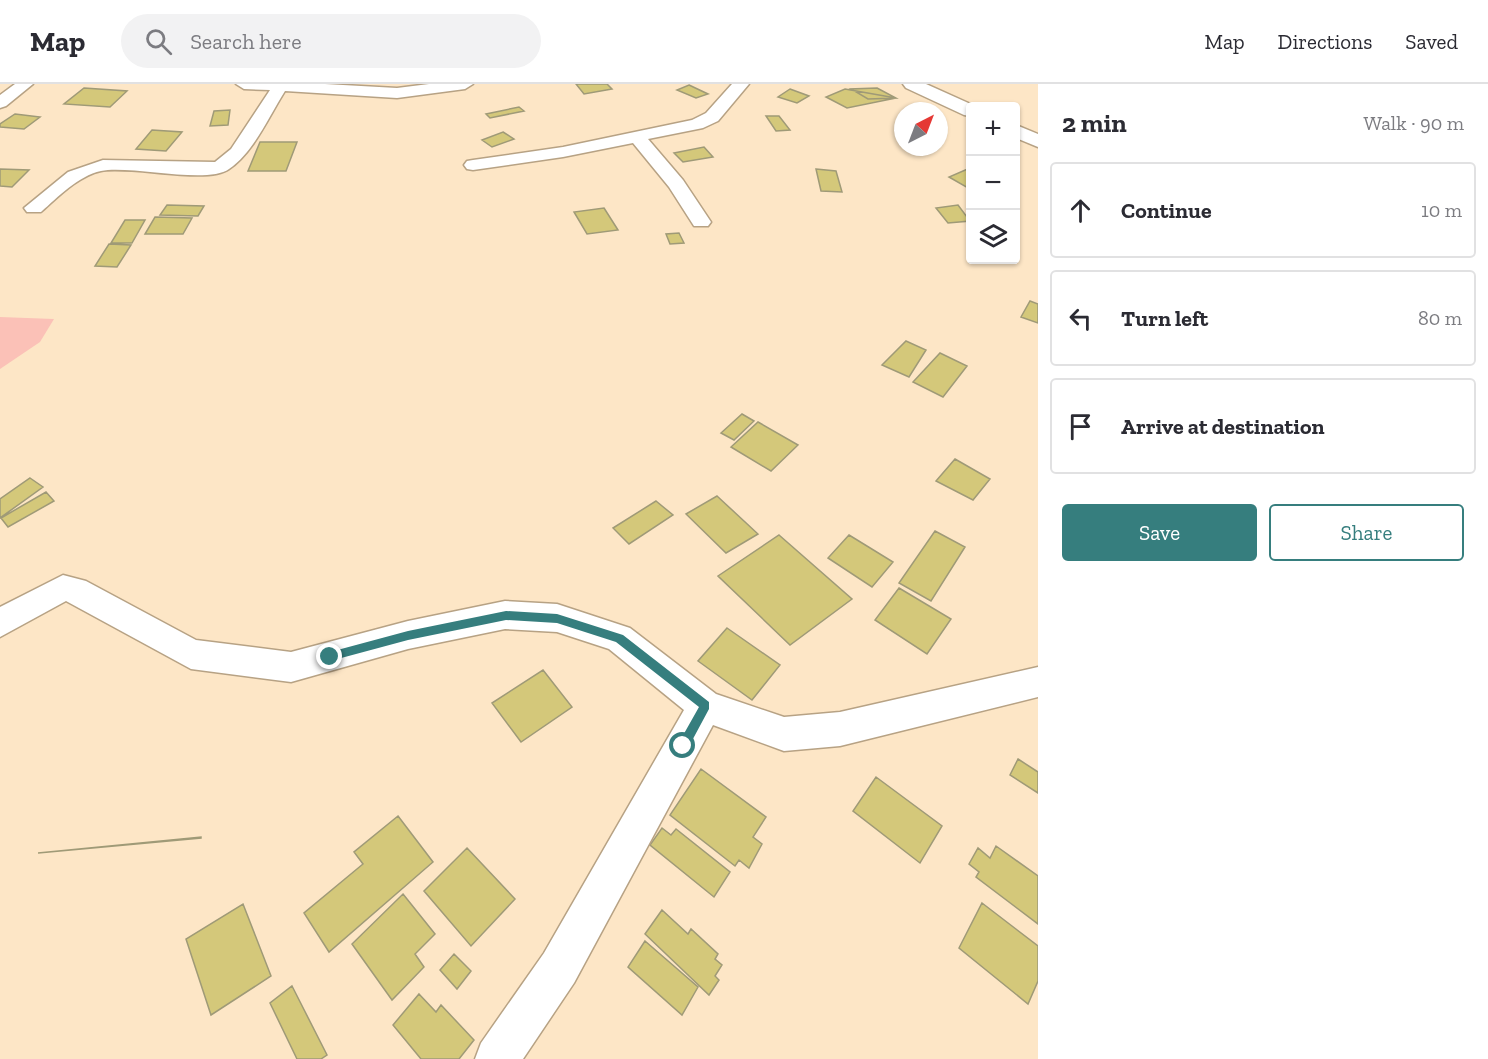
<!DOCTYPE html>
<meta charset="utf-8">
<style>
:root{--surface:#fff;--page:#f2f2f3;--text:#2b2b33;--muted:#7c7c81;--line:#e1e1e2;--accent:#367e7e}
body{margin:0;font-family:"Zilla Slab",serif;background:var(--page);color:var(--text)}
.controls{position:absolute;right:18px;top:18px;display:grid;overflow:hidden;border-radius:6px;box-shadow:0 2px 4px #0004}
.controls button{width:54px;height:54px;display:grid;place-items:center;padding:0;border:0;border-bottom:2px solid var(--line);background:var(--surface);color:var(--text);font:30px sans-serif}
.compass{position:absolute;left:894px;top:18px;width:54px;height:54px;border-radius:50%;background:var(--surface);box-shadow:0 2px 4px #0004;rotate:42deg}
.stop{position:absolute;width:18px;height:18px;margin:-14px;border:4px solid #367e7e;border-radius:50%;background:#fff}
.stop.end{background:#367e7e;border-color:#fff;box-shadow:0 2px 6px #0008}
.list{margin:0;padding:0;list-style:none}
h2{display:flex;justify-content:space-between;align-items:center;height:78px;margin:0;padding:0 24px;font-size:26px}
h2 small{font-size:20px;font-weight:400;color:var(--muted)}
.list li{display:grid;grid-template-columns:39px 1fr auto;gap:18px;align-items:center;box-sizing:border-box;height:96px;margin:0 12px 12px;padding:0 12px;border:2px solid var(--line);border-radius:6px}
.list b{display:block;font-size:22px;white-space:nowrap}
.list em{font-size:20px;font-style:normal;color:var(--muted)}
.actions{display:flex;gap:12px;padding:18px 24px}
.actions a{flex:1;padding:14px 0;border:2px solid var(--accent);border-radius:6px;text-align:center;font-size:21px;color:var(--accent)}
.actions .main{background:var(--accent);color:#fff}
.icon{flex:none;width:33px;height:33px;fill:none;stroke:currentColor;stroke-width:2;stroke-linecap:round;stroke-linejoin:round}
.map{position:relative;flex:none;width:1038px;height:975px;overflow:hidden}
header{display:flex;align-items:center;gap:36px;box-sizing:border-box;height:84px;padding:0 30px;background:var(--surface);border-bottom:2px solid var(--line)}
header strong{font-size:28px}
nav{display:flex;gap:33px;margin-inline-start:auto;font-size:21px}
.search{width:420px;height:54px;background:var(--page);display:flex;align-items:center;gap:15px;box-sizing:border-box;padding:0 21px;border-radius:33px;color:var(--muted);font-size:22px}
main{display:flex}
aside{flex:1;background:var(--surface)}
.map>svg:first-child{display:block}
.green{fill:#fbc1b7}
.building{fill:#d4c87a;stroke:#9f9a77;stroke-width:1.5}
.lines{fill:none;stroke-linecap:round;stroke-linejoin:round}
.street-casing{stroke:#b7a284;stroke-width:3}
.secondary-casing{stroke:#b7a284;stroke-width:3}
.street{fill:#fff;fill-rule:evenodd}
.secondary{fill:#fff;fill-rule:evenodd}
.route{fill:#367e7e}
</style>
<header>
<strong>Map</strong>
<div class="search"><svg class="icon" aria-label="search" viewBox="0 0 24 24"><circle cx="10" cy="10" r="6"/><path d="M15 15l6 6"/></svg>Search here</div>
<nav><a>Map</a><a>Directions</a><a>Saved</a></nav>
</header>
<main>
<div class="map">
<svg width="1038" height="975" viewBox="0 0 1038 975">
<rect width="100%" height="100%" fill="#fde6c6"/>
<path class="green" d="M0 233 54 235 40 258 0 285Z"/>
<path class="building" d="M576 0H607L612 5 584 10Z
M689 1 708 10 696 14 677 6Z
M84 4 127 7 110 23 64 20Z
M877 4 896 14 868 15 851 5Z
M790 5 809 12 797 19 778 13Z
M845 5 896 14 847 24 826 13Z
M519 23 524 27 490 34 486 30Z
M230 26 228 41 210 42 214 27Z
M15 30 40 33 24 45 0 43V40Z
M766 32H779L790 46 776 47Z
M152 46 182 48 166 67 136 65Z
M503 48 514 55 492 63 482 56Z
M260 58H297L286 87H248Z
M704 63 713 73 683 78 674 69Z
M970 84V103L968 104 949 93Z
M0 85 29 86 12 103 0 102Z
M816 85 836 87 842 108 821 107Z
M167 121 204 122 198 132 160 131Z
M958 121 970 137 948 139 936 124Z
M604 124 618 146 587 150 574 128Z
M155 133 192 134 183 150H145Z
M125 136H145L132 159H111Z
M679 149 684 159 670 160 666 150Z
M109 160 131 161 117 183 95 182Z
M1030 217 1038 220V239L1021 233Z
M906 257 926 266 909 293 882 281Z
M940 269 967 282 943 313 913 298Z
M742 330 754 337 734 356 721 349Z
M758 338 798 361 771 387 731 363Z
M955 375 990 395 973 416 936 397Z
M30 394 43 403 0 434V415Z
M46 408 54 417 8 443 1 434Z
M717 412 758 450 726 469 686 430Z
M656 417 673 431 629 460 613 444Z
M935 447 965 463 931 517 899 499Z
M779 451 852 515 790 561 718 492Z
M849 451 893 478 872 503 828 474Z
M899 504 951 535 927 570 875 536Z
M727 544 780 581 752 616 698 577Z
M543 586 572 623 521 658 492 619Z
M1018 675 1038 688V709L1010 691Z
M701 685 766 733 753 753 762 760 749 784 739 776 735 782 670 731Z
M876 693 942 742 920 779 853 727Z
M398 732 433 778 329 868 304 829 363 780 354 768Z
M662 744 671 751 676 745 730 788 714 813 650 761Z
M201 753V754L38 769Z
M996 762 1038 792V840L976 793 979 788 969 780 978 764 990 774Z
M467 764 515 815 471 862 424 807Z
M403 810 435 850 415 870 424 883 392 916 352 860Z
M982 819 1038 862V897L1028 920 959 864Z
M243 820 271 892 211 931 186 855Z
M662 826 688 850 691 845 718 870 715 875 722 881 715 892 719 896 709 911 645 850Z
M645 857 698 903 682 931 628 883Z
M454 870 471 887 457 905 440 886Z
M292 902 327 971 321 975H297L270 919Z
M419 910 436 928 441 921 474 956 459 975H421L393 941Z"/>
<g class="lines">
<g class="street-casing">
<path id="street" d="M15 0H33L6 22 0 24V11Z
M236 0H325L397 4 429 0H473L465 5 397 14 285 7C269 32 254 68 229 85 207 101 131 81 101 87 78 92 58 113 41 128H27L24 124 68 88 103 76 215 78 231 65 270 6 244 5Z
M732 0H749L718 37 703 44 648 55 683 96 711 138 708 142H694L669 103 633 59 563 73 473 86 467 85 464 81 467 77 473 76 563 63 692 36 706 29Z
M63 491 86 497 196 556 291 568 408 537 505 517 557 520 630 544 716 610 784 633 840 628 1038 583V613L840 662 784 667 713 641 574 899 523 975H475L481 959 544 869 684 626 609 565 557 548 505 545 408 565 291 598 191 585 66 517 0 553V523Z"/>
</g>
<g class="secondary-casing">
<path id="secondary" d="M903 0H926L975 22H970V32L964 31 906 4Z
M1016 41 1038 50V63L1016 54Z"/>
</g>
<use href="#street" class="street"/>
<use href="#secondary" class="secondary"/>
</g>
<path class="route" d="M506 527 557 530 623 551 709 618V625L687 666 683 668 677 662 699 623 616 558 557 539 506 536 408 556 330 577 325 573 330 568 408 547Z"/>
</svg>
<div class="controls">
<button>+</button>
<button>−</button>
<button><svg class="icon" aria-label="layers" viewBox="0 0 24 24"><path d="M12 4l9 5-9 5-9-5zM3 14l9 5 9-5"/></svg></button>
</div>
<svg class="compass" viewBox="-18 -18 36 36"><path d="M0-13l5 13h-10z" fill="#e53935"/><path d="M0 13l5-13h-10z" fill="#7c7c81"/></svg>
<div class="stop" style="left:683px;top:662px"></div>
<div class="stop end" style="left:330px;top:573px"></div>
</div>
<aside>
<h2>2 min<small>Walk · 90 m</small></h2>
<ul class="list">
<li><svg class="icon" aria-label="ahead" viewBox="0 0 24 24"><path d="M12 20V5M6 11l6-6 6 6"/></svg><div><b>Continue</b></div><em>10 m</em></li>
<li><svg class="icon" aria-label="left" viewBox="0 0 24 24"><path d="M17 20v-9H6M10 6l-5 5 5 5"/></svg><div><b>Turn left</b></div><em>80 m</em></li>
<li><svg class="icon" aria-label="arrive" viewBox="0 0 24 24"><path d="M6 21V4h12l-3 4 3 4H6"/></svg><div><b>Arrive at destination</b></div></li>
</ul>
<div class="actions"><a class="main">Save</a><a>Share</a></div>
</aside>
</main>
